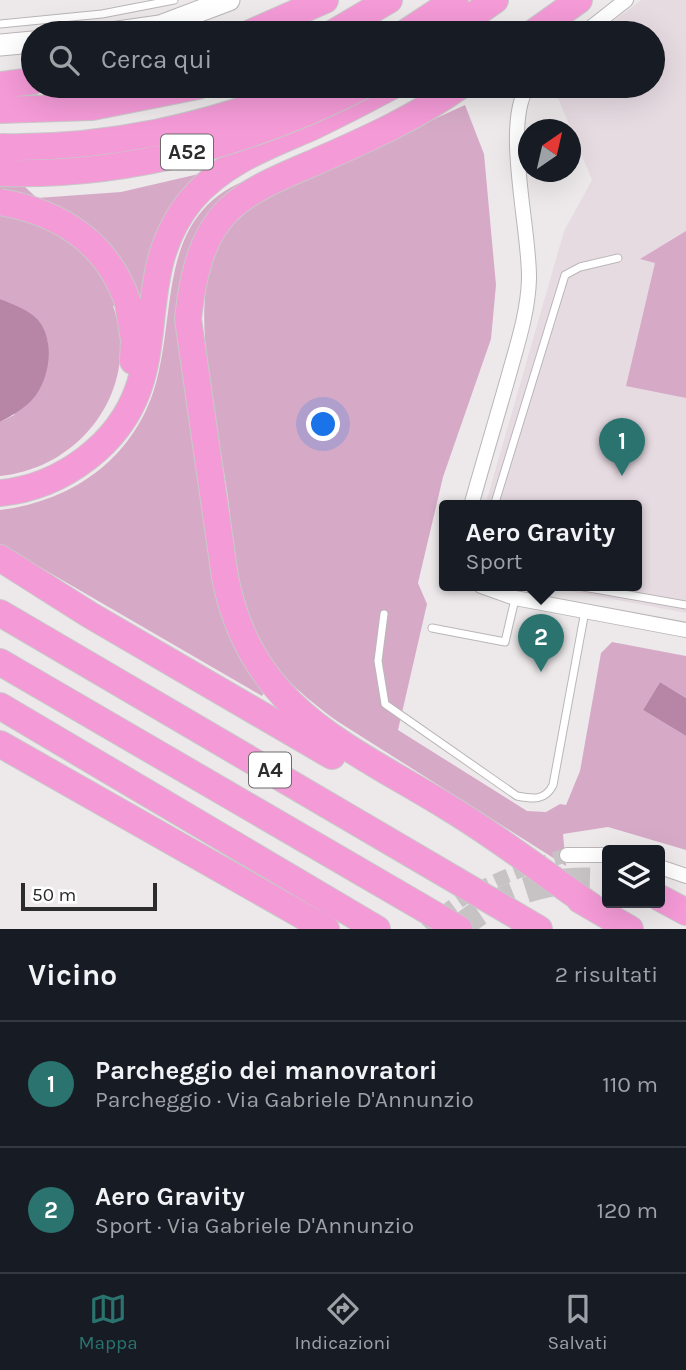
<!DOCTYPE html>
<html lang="it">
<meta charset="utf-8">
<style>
:root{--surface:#171b24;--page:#20242c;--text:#f1f3f6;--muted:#9ea1a6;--line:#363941;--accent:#2a736f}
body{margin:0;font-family:Karla,sans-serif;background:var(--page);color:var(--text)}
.controls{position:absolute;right:21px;bottom:21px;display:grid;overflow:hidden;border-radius:7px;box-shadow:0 7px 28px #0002}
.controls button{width:63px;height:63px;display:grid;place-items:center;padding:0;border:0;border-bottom:2px solid var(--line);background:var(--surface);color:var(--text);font:35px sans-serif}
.compass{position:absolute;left:518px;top:119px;width:63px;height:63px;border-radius:50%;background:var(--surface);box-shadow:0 7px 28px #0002;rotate:34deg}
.scale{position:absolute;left:21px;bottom:18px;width:136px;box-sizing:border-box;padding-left:7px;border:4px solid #2d2c2c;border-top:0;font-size:19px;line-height:24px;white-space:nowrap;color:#2d2c2c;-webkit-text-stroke:5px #fff;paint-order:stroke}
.you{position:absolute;left:324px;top:425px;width:24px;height:24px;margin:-18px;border:5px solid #fff;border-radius:50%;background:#1a73e8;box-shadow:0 0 0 10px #1a73e833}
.badge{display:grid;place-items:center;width:46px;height:46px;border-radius:50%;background:var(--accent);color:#fff;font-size:23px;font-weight:700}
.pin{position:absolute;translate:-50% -58px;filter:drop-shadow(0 2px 4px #0008)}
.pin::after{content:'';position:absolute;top:37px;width:24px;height:21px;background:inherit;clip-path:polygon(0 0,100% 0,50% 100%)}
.popup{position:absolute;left:439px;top:500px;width:203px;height:91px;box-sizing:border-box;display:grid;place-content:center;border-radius:7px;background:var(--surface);filter:drop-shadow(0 2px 5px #0005);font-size:23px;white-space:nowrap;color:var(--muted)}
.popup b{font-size:26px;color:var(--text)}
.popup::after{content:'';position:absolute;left:50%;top:100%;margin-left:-14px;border:14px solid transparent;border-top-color:var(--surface)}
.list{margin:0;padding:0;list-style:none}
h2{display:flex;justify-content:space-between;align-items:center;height:91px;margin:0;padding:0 28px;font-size:30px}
h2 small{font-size:23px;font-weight:400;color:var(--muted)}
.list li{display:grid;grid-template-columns:46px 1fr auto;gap:21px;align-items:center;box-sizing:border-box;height:126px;padding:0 28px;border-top:2px solid var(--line)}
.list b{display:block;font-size:26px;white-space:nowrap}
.list p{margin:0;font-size:23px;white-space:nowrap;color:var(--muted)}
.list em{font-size:23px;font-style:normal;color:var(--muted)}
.icon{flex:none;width:38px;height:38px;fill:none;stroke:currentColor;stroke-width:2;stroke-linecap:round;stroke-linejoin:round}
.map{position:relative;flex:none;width:686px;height:929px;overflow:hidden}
.search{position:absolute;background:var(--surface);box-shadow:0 7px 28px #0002;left:21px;right:21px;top:21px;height:77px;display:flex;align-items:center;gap:18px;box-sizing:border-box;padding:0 24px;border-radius:38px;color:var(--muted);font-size:26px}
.sheet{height:343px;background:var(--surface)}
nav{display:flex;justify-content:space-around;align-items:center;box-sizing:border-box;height:98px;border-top:2px solid var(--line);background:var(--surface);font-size:19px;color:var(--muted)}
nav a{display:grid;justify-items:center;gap:4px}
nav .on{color:var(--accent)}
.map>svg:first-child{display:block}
.built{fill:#e7dbe2}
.green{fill:#d6aac7}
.water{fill:#b786a6}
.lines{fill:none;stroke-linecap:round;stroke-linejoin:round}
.street-tunnel{stroke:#c7c3c5;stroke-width:14;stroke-dasharray:14 7;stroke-linecap:butt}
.highway-tunnel{stroke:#c7c3c5;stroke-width:26;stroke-dasharray:26 13;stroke-linecap:butt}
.lane-casing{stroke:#bab6b8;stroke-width:9}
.street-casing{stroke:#bab6b8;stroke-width:16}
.secondary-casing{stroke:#bab6b8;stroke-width:23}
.highway-casing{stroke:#c8c8c8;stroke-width:28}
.lane{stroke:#fff;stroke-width:7}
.street{stroke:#fff;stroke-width:14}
.secondary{stroke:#fff;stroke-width:21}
.highway{stroke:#f49ad7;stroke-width:26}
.highway-bridge-casing{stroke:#c8c8c8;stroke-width:28;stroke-linecap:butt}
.highway-bridge{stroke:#f49ad7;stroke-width:26}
.labels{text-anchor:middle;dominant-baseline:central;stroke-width:7;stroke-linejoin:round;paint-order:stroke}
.shield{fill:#fff;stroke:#6c6b6b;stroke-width:2}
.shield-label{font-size:21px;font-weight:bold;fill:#2d2c2c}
</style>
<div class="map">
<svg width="686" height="929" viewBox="0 0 686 929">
<rect width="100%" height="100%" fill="#ede9eb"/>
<path class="built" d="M641 0H686V613L542 586H637V506H485L564 231 592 180 553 86H653V33H598Z"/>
<path class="green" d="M465 105 484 154 496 285 491 339 443 477 418 583 427 604 398 730 527 811 546 812 560 804 566 805 580 771 601 653 612 642 686 656V698L660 682 643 710 686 736V850L608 827 563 834 566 866 337 721C303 696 264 665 250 623 235 582 233 534 227 491 218 429 192 323 211 264 222 228 246 210 277 191Z
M0 164 37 198 121 192 203 173 141 299 113 306C142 386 83 468 0 476V422L14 415 48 342 35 317 0 299Z
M254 177 229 197 182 348 265 691 262 696 0 544V510C75 501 138 455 157 379 177 301 158 211 254 177Z
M686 231V398L626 386 655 263 640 259Z"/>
<path class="water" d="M0 299C12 304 24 308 34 316 57 336 51 380 31 401 22 410 11 416 0 422Z
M660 682 686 698V736L643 710Z"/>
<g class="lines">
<path class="street-tunnel" d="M427 929C466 887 514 872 567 855"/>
<path class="highway-tunnel" d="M459 929C496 893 557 875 607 882"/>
<g class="lane-casing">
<path id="lane" d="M0 24 102 14 174 0
M494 506 565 275 580 267 618 258
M578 586 686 605
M384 614 378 661 385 704 517 796C533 799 545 801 553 785L585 611
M432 628 505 642 515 599"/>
</g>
<g class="street-casing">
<path id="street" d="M584 33 626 0
M471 506C483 463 496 420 508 378 517 345 528 313 529 279 530 229 502 124 528 86
M481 586 515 598 686 630
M567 855H607
M660 867 686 876"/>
</g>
<g class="secondary-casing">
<path id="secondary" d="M111 33 160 26 229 0
M0 45 33 42"/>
</g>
<g class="highway-casing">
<path id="highway" d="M250 33 325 0
M333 33 389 0
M405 33 455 0
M448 33 495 0
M533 33 579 0
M0 85 33 81
M460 86C418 116 370 138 322 159 291 173 253 186 228 210 200 238 192 281 188 319L225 577C251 710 345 744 449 808 499 838 546 875 594 908
M0 110 92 107 198 86
M128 303 134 340 133 361
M0 493C33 490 61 478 87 458 185 382 122 285 191 200 223 162 268 146 312 127 339 114 366 100 392 86
M0 558 90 615 332 756
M0 613 539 929
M0 662 459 929
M0 706 377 929
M0 744 326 929
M660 898 686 912
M580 900 630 929"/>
</g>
<use href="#lane" class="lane"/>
<use href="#street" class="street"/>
<use href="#secondary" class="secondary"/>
<use href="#highway" class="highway"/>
<g class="highway-bridge-casing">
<path id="highway-bridge" d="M0 147C104 149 211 127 306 86
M0 173C126 177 252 143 363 86
M0 202C60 212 108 243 128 303"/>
</g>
<use href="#highway-bridge" class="highway-bridge"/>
</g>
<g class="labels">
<g class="shield">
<rect x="161" y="134.5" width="52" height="35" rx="5"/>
<rect x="249" y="752.5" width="42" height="35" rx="5"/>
</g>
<g class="shield-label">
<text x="187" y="152">A52</text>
<text x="270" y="770">A4</text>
</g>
</g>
</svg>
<div class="controls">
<button><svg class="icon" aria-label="layers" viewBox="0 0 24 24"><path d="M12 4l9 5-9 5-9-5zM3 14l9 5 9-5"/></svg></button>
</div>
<svg class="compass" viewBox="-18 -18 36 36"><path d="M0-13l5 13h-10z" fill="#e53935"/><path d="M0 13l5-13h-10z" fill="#9ea1a6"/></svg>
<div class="scale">50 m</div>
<div class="you"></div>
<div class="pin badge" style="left:622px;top:476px">1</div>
<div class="pin badge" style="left:541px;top:672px">2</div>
<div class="popup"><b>Aero Gravity</b>Sport</div>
<div class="search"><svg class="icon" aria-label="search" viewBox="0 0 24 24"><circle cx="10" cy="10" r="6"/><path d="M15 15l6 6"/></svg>Cerca qui</div>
</div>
<section class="sheet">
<h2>Vicino<small>2 risultati</small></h2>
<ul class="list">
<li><span class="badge">1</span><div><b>Parcheggio dei manovratori</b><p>Parcheggio · Via Gabriele D'Annunzio</p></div><em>110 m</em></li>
<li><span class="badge">2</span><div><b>Aero Gravity</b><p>Sport · Via Gabriele D'Annunzio</p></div><em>120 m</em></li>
</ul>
</section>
<nav>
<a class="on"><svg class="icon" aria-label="map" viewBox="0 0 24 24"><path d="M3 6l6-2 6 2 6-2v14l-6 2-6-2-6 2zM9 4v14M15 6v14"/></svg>Mappa</a>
<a><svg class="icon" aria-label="directions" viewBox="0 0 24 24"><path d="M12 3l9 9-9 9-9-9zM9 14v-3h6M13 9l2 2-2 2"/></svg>Indicazioni</a>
<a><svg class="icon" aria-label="saved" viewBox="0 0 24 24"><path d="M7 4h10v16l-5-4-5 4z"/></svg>Salvati</a>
</nav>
